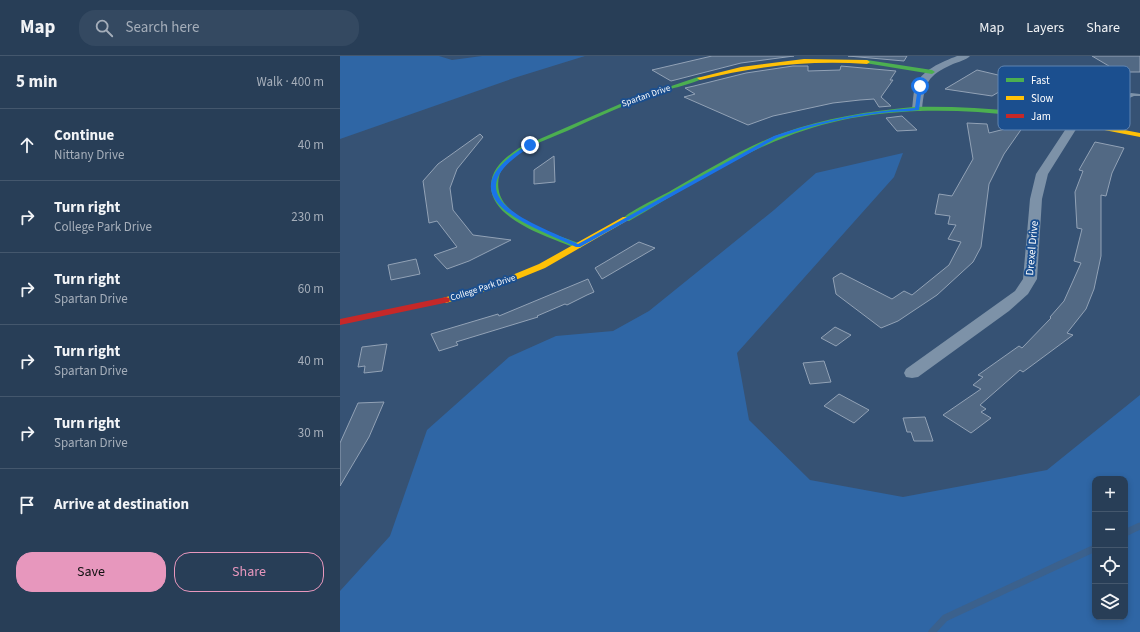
<!DOCTYPE html>
<meta charset="utf-8">
<style>
:root{--surface:#283e57;--page:#344961;--text:#f1f3f6;--muted:#a5aeba;--line:#44576d;--accent:#e797bd}
body{margin:0;font-family:"Source Sans 3",sans-serif;background:var(--page);color:var(--text)}
.controls{position:absolute;right:12px;bottom:12px;display:grid;overflow:hidden;border-radius:8px;box-shadow:0 2px 6px #0003}
.controls button{width:36px;height:36px;display:grid;place-items:center;padding:0;border:0;border-bottom:1px solid var(--line);background:var(--surface);color:var(--text);font:20px sans-serif}
.stop{position:absolute;width:12px;height:12px;margin:-9px;border:3px solid #1a73e8;border-radius:50%;background:#fff}
.stop.end{background:#1a73e8;border-color:#fff;box-shadow:0 1px 4px #0008}
.list{margin:0;padding:0;list-style:none}
h2{display:flex;justify-content:space-between;align-items:center;height:52px;margin:0;padding:0 16px;font-size:17px}
h2 small{font-size:13px;font-weight:400;color:var(--muted)}
.list li{display:grid;grid-template-columns:26px 1fr auto;gap:12px;align-items:center;box-sizing:border-box;height:72px;padding:0 16px;border-top:1px solid var(--line)}
.list b{display:block;font-size:15px;white-space:nowrap}
.list p{margin:0;font-size:13px;white-space:nowrap;color:var(--muted)}
.list em{font-size:13px;font-style:normal;color:var(--muted)}
.actions{display:flex;gap:8px;padding:12px 16px}
.actions a{flex:1;padding:9px 0;border:1px solid var(--accent);border-radius:16px;text-align:center;font-size:14px;color:var(--accent)}
.actions .main{background:var(--accent);color:#111}
.icon{flex:none;width:22px;height:22px;fill:none;stroke:currentColor;stroke-width:2;stroke-linecap:round;stroke-linejoin:round}
.map{position:relative;flex:none;width:800px;height:576px;overflow:hidden}
header{display:flex;align-items:center;gap:24px;box-sizing:border-box;height:56px;padding:0 20px;background:var(--surface);border-bottom:1px solid var(--line)}
header strong{font-size:19px}
nav{display:flex;gap:22px;margin-inline-start:auto;font-size:14px}
.search{width:280px;height:36px;background:var(--page);display:flex;align-items:center;gap:10px;box-sizing:border-box;padding:0 14px;border-radius:16px;color:var(--muted);font-size:15px}
main{display:flex}
aside{flex:1;background:var(--surface)}
.map>svg:first-child{display:block}
.green{fill:#2f66a5;fill-rule:evenodd}
.lines{fill:none;stroke-linecap:round;stroke-linejoin:round}
.stream{stroke:#3b618d;stroke-width:7}
.building{fill:#526984;stroke:#92a2b6}
.lane{fill:#7d92a8;fill-rule:evenodd}
.street{fill:#7d92a8;fill-rule:evenodd}
.fast{fill:#4caf50;fill-rule:evenodd}
.slow{fill:#ffc107;fill-rule:evenodd}
.jam{fill:#c62828;fill-rule:evenodd}
.route{fill:#1a73e8}
.labels{text-anchor:middle;dominant-baseline:central;stroke-width:4;stroke-linejoin:round;paint-order:stroke}
.far-street-label{font-size:9px;fill:#fff;stroke:#1b4f8f}
.street-label{font-size:11px;fill:#fff;stroke:#1b4f8f}
.key{fill:#1b4f8f;stroke:#5f84b1;stroke-width:1}
.key-label{font-size:11px;fill:#fff}
</style>
<header>
<strong>Map</strong>
<div class="search"><svg class="icon" aria-label="search" viewBox="0 0 24 24"><circle cx="10" cy="10" r="6"/><path d="M15 15l6 6"/></svg>Search here</div>
<nav><a>Map</a><a>Layers</a><a>Share</a></nav>
</header>
<main>
<aside>
<h2>5 min<small>Walk · 400 m</small></h2>
<ul class="list">
<li><svg class="icon" aria-label="ahead" viewBox="0 0 24 24"><path d="M12 20V5M6 11l6-6 6 6"/></svg><div><b>Continue</b><p>Nittany Drive</p></div><em>40 m</em></li>
<li><svg class="icon" aria-label="right" viewBox="0 0 24 24"><path d="M7 20v-9h11M14 6l5 5-5 5"/></svg><div><b>Turn right</b><p>College Park Drive</p></div><em>230 m</em></li>
<li><svg class="icon" aria-label="right" viewBox="0 0 24 24"><path d="M7 20v-9h11M14 6l5 5-5 5"/></svg><div><b>Turn right</b><p>Spartan Drive</p></div><em>60 m</em></li>
<li><svg class="icon" aria-label="right" viewBox="0 0 24 24"><path d="M7 20v-9h11M14 6l5 5-5 5"/></svg><div><b>Turn right</b><p>Spartan Drive</p></div><em>40 m</em></li>
<li><svg class="icon" aria-label="right" viewBox="0 0 24 24"><path d="M7 20v-9h11M14 6l5 5-5 5"/></svg><div><b>Turn right</b><p>Spartan Drive</p></div><em>30 m</em></li>
<li><svg class="icon" aria-label="arrive" viewBox="0 0 24 24"><path d="M6 21V4h12l-3 4 3 4H6"/></svg><div><b>Arrive at destination</b></div></li>
</ul>
<div class="actions"><a class="main">Save</a><a>Share</a></div>
</aside>
<div class="map">
<svg width="800" height="576" viewBox="0 0 800 576">
<rect width="100%" height="100%" fill="#365274"/>
<path class="green" d="M0 0H99L112 4 142 0H245L174 22 0 83Z
M563 97 554 121 397 297 409 364 470 424 563 441 707 414 800 339V576H0V535L50 480 87 374 169 301 216 280 273 275 309 255 434 154 476 117ZM755 423H785V561H755Z"/>
<g class="lines">
<path class="stream" d="M785 477 800 470
M592 576 605 562 755 492"/>
</g>
<path class="building" d="M372 0H454L401 7 331 25 312 14Z
M508 0H567L564 5Z
M752 0H800V16H779Z
M453 10H468V15L500 14 501 10 556 15 550 24H553L541 41 551 50 539 51 534 43 520 44 493 47 433 60 408 69 344 41 355 38 345 32 354 30 406 17Z
M637 14 679 24 652 40 605 33Z
M562 60 577 74 557 75 546 62Z
M627 67 647 68 649 77 685 68 664 98 649 128 641 191 633 206 597 239 558 265 541 272 496 238 493 222 501 217 552 243 564 235 572 239 609 209 621 186 608 183 616 169 608 168 610 160 595 158 599 138 612 140 633 103Z
M140 78 143 81 117 113 110 132 113 154 133 179 171 184 129 205 107 213 94 199 117 191 97 165 89 167 83 125 98 108Z
M755 86 784 92 772 117 766 140 761 139V200L754 233 746 253 727 277 733 279 683 316 680 314 640 349 646 353 641 356 651 362 631 377 603 359 641 333 633 329 643 321 638 319 679 290 682 292 711 262 710 261 724 245 741 207 734 205 742 173 737 172 735 136 743 115 739 114Z
M214 100 215 126 194 128V114Z
M299 186 315 192 262 223 255 212Z
M76 203 80 218 51 224 48 209Z
M248 223 254 236 247 239 227 249 225 248 197 260 198 261 116 286 118 289 99 295 91 278 158 258 159 260Z
M495 271 511 279 496 290 481 282Z
M47 288 42 315 24 317 25 310 18 311 22 291Z
M484 305 491 326 470 328 463 307Z
M499 338 529 354 514 367 484 350Z
M44 346 29 381 0 430V387L18 347Z
M585 361 593 385H574L571 376H567L563 362Z"/>
<g class="lines">
<path class="lane" d="M791 37 800 38V40H794L752 58 763 72 762 73H758L748 59 723 65 720 63 747 56Z"/>
<path class="street" d="M617 0H630C626 4 618 6 613 8 587 20 585 26 582 53L581 55H573L572 53C573 46 573 38 575 31 581 14 602 6 617 0Z
M735 64 740 67 708 118 702 143 697 223 688 238 669 255 578 321 572 322 566 321 564 317 566 313 675 235 683 223 690 143 696 118 731 65Z"/>
<path class="fast" d="M527 4 592 14 595 16 592 18 525 7V5Z
M358 21 363 22C354 28 328 33 317 37 286 48 257 61 227 75 206 84 180 92 164 110 155 122 157 139 166 149 184 170 216 178 241 188V192H235C209 181 151 164 151 130 151 112 166 101 179 92L287 45Z
M573 51C618 50 661 53 705 59L708 61 705 63C619 51 528 48 446 81 390 102 340 136 289 165H286L282 163C291 154 320 141 332 134 368 114 404 91 443 77 485 62 529 55 573 51Z"/>
<path class="slow" d="M464 3 527 4 530 6 527 8C470 4 416 10 360 24L357 22 401 11Z
M705 59 800 77V81L703 62 702 61Z
M283 161H286L290 163 205 212 156 232 106 247 102 244 103 242 150 228 199 208Z"/>
<path class="jam" d="M106 241 109 242 110 244 109 246 0 269V263Z"/>
</g>
<path class="route" d="M580 29 582 30 579 54C567 56 554 55 542 57 506 61 471 70 437 82L240 191H236C188 168 100 141 189 88H192V90C108 140 191 166 238 188L434 80C481 64 527 55 575 52L578 30Z"/>
<g class="labels">
<g class="far-street-label">
<text transform="translate(306 40) rotate(-19)">Spartan Drive</text>
<text transform="translate(143 232) rotate(-18)">College Park Drive</text>
</g>
<g class="street-label">
<text transform="translate(692 192) rotate(-85)">Drexel Drive</text>
</g>
</g>
<rect x="658" y="10" width="132" height="64" rx="6" class="key"/>
<rect x="666" y="22" width="18" height="4" fill="#4caf50"/>
<rect x="666" y="40" width="18" height="4" fill="#ffc107"/>
<rect x="666" y="58" width="18" height="4" fill="#c62828"/>
<g class="key-label">
<text x="691" y="28">Fast</text>
<text x="691" y="46">Slow</text>
<text x="691" y="64">Jam</text>
</g>
</svg>
<div class="controls">
<button>+</button>
<button>−</button>
<button><svg class="icon" aria-label="locate" viewBox="0 0 24 24"><circle cx="12" cy="12" r="6"/><path d="M12 2v4M12 18v4M2 12h4M18 12h4"/></svg></button>
<button><svg class="icon" aria-label="layers" viewBox="0 0 24 24"><path d="M12 4l9 5-9 5-9-5zM3 14l9 5 9-5"/></svg></button>
</div>
<div class="stop" style="left:580px;top:30px"></div>
<div class="stop end" style="left:190px;top:89px"></div>
</div>
</main>
